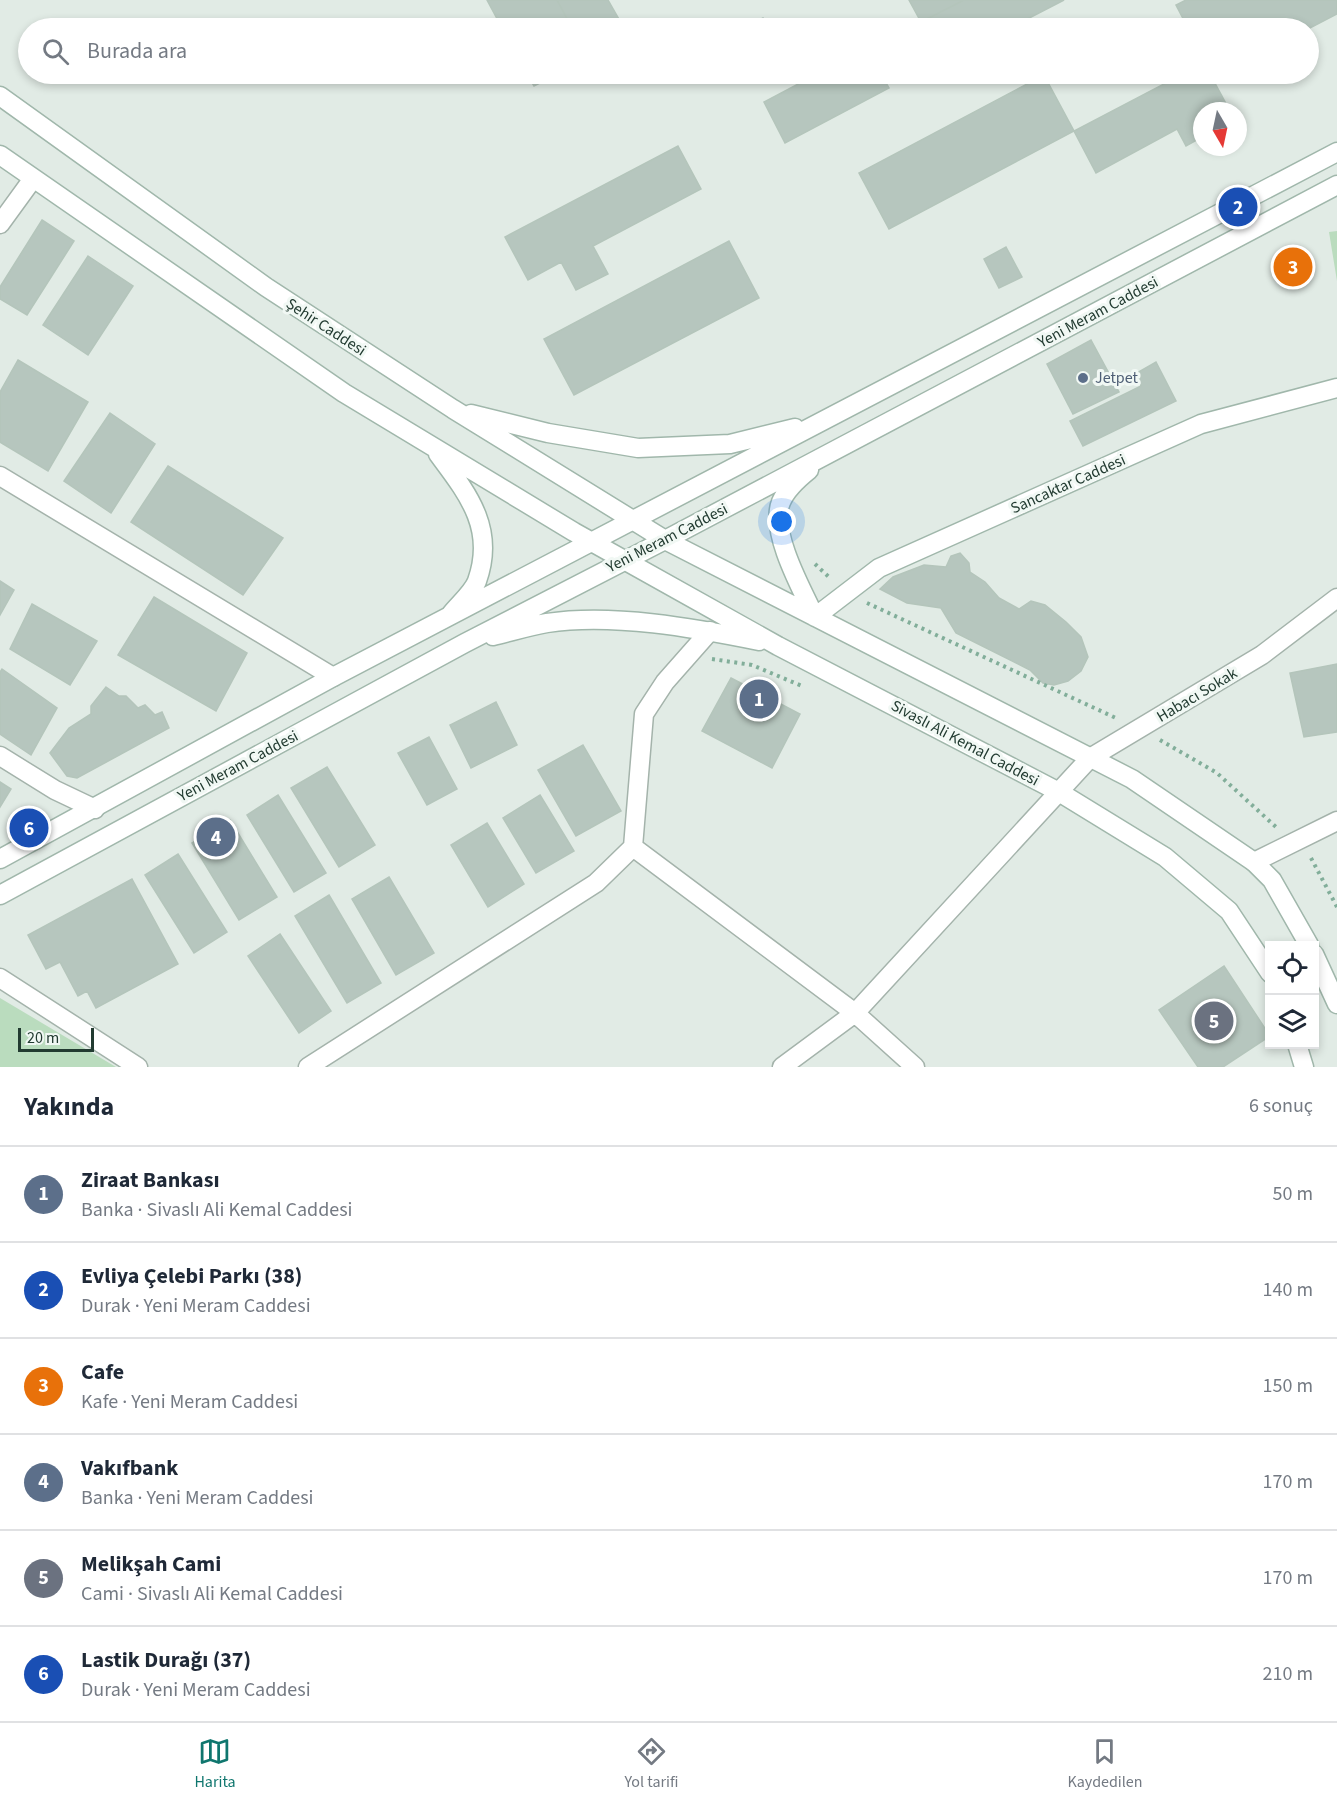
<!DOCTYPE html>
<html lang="tr">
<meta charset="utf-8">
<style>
:root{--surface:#fff;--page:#f6f6f7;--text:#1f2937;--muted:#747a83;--line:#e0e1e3;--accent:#0f766e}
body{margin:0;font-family:"Source Sans 3",sans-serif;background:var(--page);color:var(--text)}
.controls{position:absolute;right:18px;bottom:18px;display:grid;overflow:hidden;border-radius:0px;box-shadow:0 3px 9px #0003}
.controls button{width:54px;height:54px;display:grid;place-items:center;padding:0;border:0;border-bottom:2px solid var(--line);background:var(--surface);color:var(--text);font:30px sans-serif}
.compass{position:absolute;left:1193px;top:102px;width:54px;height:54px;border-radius:50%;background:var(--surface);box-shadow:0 3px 9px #0003;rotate:171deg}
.scale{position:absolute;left:18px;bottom:15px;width:76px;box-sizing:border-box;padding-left:6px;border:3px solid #223b31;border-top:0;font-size:16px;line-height:21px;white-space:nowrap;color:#223b31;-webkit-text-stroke:4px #f1f8f4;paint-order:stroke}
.you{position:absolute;left:782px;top:522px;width:21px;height:21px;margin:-15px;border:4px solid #fff;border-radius:50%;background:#1a73e8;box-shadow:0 0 0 9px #1a73e833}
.badge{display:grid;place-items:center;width:39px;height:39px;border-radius:50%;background:var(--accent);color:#fff;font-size:20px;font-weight:700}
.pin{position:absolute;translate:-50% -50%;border:3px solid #fff;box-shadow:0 2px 6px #0006}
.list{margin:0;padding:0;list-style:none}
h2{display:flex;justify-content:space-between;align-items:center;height:78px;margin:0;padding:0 24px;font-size:26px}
h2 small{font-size:20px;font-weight:400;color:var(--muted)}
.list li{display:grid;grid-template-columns:39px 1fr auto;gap:18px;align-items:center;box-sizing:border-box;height:96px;padding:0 24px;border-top:2px solid var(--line)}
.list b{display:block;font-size:22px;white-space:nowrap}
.list p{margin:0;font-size:20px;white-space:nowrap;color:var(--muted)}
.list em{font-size:20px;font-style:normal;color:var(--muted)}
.icon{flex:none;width:33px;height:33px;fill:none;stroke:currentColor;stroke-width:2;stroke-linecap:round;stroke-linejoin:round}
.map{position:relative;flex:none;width:1337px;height:1067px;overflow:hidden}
.search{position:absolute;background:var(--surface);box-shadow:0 3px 9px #0003;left:18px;right:18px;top:18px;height:66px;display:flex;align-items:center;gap:15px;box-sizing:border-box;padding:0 21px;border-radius:33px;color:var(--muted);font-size:22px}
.sheet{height:654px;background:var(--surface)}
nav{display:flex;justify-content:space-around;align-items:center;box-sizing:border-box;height:84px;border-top:2px solid var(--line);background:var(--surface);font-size:16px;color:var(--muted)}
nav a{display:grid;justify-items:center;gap:3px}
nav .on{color:var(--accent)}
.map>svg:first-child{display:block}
.green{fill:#badcbe}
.building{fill:#b6c6be;stroke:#b4c5bb;stroke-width:1.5}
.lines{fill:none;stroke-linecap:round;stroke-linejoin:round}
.street-casing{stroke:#a4b3ab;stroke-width:21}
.secondary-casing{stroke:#a0b7ab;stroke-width:21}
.path{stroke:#82ae9a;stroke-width:4;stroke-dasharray:3 4.5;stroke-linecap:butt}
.street{stroke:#fff;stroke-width:18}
.secondary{stroke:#fff;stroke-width:18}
.service-dot{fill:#5c6f8a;stroke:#f1f8f4;stroke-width:2}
.labels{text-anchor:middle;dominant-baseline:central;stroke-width:6;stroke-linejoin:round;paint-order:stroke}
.street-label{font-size:16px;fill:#223b31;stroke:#f1f8f4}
.service-label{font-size:16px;fill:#4e5e75;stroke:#f1f8f4;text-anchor:start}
</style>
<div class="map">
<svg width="1337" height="1067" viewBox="0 0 1337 1067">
<rect width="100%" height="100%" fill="#e1ebe5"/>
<path class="green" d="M1337 231V281L1329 232Z
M0 998 116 1067H0Z"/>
<path class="building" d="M487 0H557L572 28H502Z
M557 0H608L624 28H572Z
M909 0H964L921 22Z
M964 0H1064L1010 28H924L921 22Z
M1186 0H1337V14L1308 29 1188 28 1176 5Z
M763 18 769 28H743Z
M527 74H558L534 86Z
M817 74H881L889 88 785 143 764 102Z
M1183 74H1210L1230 111H1202V137L1186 146 1177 129 1096 173 1074 131Z
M1044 75 1074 131 889 229 859 173Z
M678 146 701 189 593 246 608 274 576 290 561 262 528 280 505 237Z
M42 220 74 241 27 315 0 299V287Z
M729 241 759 298 574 395 544 339Z
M1006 247 1022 277 999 288 984 259Z
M88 256 133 286 88 355 43 325Z
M1091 340 1119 392 1073 414 1047 364Z
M18 360 88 402 48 471 0 442V392Z
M1156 362 1176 401 1083 446 1070 421 1141 386 1135 374Z
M110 413 155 444 111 513 64 481Z
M168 466 283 538 243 595 131 522Z
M960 553 969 563 970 572 985 582 999 598 1019 609 1031 601 1045 605 1066 622 1081 637 1088 657 1081 671 1068 681 1054 685 1043 683 1030 670 956 633 941 608 907 603 880 589 893 577 924 565 946 567 951 556Z
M0 581 14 590 0 615Z
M154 597 247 653 216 711 118 655Z
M32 604 97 641 70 685 10 649Z
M1337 664V732L1304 737 1290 673Z
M2 669 57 708 31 755 0 734V672Z
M731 678 800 714 772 768 702 731Z
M106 687 119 696H126L138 708 145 705 155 715 162 712 169 728 77 778 67 776 50 753 69 728 91 714V706Z
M496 702 517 745 471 768 450 725Z
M429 737 457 789 427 805 398 753Z
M583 745 621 811 576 836 538 770Z
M327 767 375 845 339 867 291 788Z
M0 782 11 789 0 807Z
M278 795 326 873 294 892 247 815Z
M540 795 574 851 536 873 503 818Z
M230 820 277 897 239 920 192 843Z
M487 823 524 884 488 907 451 845Z
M178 854 227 932 194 953 145 875Z
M389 877 434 953 396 975 352 899Z
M132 879 178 964 96 1008 87 991 78 996 60 962 46 969 28 935Z
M329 895 381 983 347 1003 295 916Z
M280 934 331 1011 299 1033 248 956Z
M1224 966 1270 1036 1223 1067H1198L1159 1010Z"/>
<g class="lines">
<g class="street-casing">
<path id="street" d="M0 224 32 180
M0 476 333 677
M0 756 55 790 95 809
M633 847 855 1013 915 1067
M1254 862 1337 821
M0 978 138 1067
M308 1067 596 883 633 847 644 714 665 682 710 631
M782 1067 855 1013 1090 758 1262 655 1337 598"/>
</g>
<g class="secondary-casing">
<path id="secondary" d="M0 96 266 287 453 409 665 540 1132 779 1254 862 1272 880 1309 945
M0 155 344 393 574 532 778 646 1059 792 1165 857 1229 911 1270 973
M471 414 548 433 638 448 730 444 795 428
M438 454C467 493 496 528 477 581 473 592 459 604 451 614
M809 470C799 478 786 490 781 502 769 531 802 590 815 617L879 568 1201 424 1337 388
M493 636C510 632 529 626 547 623 612 613 695 628 759 641
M0 859 333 677 1337 152
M0 895 465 643 665 540 1337 185
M1314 954 1337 1004
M1297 1044 1304 1067"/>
</g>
<path class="path" d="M815 564 831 579
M867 603 1116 718
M712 659 752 665 802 686
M1160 740 1217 773 1276 827
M1311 858 1337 907"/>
<use href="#street" class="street"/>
<use href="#secondary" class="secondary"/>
</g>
<circle class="service-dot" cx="1083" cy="378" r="6"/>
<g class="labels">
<g class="street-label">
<text transform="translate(1098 312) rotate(-28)">Yeni Meram Caddesi</text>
<text transform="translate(326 327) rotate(33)">Şehir Caddesi</text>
<text transform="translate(1068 484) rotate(-24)">Sancaktar Caddesi</text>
<text transform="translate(667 538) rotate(-27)">Yeni Meram Caddesi</text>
<text transform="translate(1197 695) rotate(-31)">Habacı Sokak</text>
<text transform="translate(965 743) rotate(28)">Sivaslı Ali Kemal Caddesi</text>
<text transform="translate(238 766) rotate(-28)">Yeni Meram Caddesi</text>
</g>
<g class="service-label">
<text x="1095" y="378">Jetpet</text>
</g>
</g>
</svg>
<div class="controls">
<button><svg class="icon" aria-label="locate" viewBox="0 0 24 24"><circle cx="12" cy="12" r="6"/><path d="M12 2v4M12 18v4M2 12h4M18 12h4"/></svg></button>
<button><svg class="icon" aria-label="layers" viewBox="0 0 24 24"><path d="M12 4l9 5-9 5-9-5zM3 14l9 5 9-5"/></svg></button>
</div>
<svg class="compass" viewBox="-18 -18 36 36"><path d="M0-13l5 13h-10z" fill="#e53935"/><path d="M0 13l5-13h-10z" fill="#747a83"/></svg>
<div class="scale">20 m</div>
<div class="you"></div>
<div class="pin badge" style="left:759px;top:699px;background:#5c6f8a">1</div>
<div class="pin badge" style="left:1238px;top:207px;background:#1a4fb4">2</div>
<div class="pin badge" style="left:1293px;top:267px;background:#e8710a">3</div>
<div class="pin badge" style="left:216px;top:837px;background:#5c6f8a">4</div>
<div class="pin badge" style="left:1214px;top:1021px;background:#6b7280">5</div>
<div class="pin badge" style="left:29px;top:828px;background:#1a4fb4">6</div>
<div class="search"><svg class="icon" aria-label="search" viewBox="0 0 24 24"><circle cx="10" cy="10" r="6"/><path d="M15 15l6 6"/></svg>Burada ara</div>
</div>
<section class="sheet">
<h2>Yakında<small>6 sonuç</small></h2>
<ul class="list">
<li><span class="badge" style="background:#5c6f8a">1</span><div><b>Ziraat Bankası</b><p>Banka · Sivaslı Ali Kemal Caddesi</p></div><em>50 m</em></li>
<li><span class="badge" style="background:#1a4fb4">2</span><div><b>Evliya Çelebi Parkı (38)</b><p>Durak · Yeni Meram Caddesi</p></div><em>140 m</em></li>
<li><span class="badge" style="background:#e8710a">3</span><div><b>Cafe</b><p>Kafe · Yeni Meram Caddesi</p></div><em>150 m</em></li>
<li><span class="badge" style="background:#5c6f8a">4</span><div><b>Vakıfbank</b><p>Banka · Yeni Meram Caddesi</p></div><em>170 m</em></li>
<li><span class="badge" style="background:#6b7280">5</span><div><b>Melikşah Cami</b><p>Cami · Sivaslı Ali Kemal Caddesi</p></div><em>170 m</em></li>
<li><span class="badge" style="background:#1a4fb4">6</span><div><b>Lastik Durağı (37)</b><p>Durak · Yeni Meram Caddesi</p></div><em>210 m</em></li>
</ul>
</section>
<nav>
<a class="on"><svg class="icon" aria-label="map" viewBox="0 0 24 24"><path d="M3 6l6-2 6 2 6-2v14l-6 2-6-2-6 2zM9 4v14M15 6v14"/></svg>Harita</a>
<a><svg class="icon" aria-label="directions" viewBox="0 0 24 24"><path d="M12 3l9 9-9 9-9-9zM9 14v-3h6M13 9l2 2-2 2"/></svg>Yol tarifi</a>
<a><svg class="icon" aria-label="saved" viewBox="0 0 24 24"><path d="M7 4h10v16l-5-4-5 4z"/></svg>Kaydedilen</a>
</nav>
